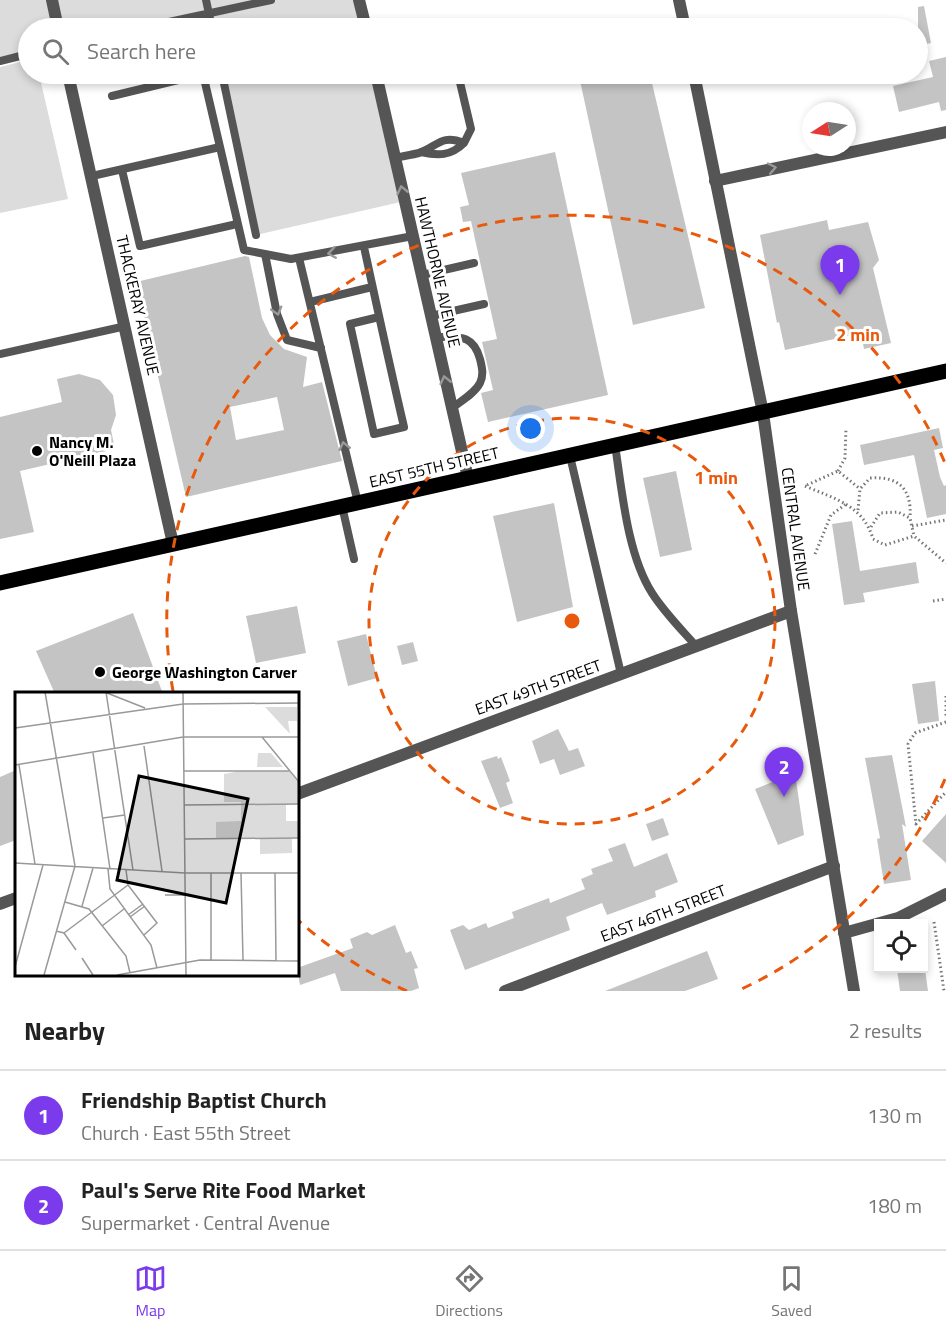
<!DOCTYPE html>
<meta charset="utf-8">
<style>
:root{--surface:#fff;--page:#f2f2f2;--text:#222;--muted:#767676;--line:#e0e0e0;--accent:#7c3aed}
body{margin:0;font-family:"Titillium Web",sans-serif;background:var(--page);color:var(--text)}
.controls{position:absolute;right:18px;bottom:18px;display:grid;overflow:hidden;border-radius:0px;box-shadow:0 3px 9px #0003}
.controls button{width:54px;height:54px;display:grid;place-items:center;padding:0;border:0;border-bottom:2px solid var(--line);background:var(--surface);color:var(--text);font:30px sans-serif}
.compass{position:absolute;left:802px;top:102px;width:54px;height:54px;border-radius:50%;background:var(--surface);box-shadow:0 3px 9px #0003;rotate:258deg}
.you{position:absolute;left:531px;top:429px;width:21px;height:21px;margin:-15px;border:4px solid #fff;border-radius:50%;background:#1a73e8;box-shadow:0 0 0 9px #1a73e833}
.badge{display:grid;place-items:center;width:39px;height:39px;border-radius:50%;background:var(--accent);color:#fff;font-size:20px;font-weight:700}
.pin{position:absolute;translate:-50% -50px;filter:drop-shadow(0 2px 3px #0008)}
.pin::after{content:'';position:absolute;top:32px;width:21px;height:18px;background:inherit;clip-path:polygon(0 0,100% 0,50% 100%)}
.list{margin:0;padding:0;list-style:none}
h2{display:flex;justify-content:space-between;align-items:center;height:78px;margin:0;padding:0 24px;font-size:26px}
h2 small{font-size:20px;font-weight:400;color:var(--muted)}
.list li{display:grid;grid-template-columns:39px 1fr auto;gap:18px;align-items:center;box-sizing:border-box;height:90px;padding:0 24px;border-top:2px solid var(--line)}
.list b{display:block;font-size:22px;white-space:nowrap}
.list p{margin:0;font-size:20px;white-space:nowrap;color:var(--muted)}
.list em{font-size:20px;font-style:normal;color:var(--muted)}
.icon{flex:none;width:33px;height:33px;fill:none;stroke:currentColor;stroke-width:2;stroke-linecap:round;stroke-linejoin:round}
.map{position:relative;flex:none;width:946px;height:991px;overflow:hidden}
.search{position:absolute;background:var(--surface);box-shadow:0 3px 9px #0003;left:18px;right:18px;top:18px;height:66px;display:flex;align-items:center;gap:15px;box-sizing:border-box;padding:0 21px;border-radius:33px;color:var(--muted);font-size:22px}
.sheet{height:258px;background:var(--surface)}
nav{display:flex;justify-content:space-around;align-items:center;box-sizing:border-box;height:84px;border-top:2px solid var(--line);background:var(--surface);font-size:16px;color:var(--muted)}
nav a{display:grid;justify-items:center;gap:3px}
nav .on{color:var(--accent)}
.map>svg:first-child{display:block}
.green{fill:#dcdcdc}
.building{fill:#c4c4c4;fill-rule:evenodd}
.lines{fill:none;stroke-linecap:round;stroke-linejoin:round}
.path{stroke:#777;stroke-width:3;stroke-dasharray:1.5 3;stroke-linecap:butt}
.service{stroke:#555;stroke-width:8}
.minor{stroke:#555;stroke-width:12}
.tertiary{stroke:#555;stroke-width:12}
.primary{stroke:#000;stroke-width:15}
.oneway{stroke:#999}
.ring{fill:none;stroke:#e8590c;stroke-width:3;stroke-dasharray:10 8}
.poi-dot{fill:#000;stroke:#fff;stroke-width:2}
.labels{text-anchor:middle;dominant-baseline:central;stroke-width:6;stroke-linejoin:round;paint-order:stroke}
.street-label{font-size:16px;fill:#000;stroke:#fff}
.poi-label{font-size:16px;font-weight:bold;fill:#000;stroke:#fff;text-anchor:start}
.inset-road{fill:none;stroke:#999;stroke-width:1.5}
.view{fill:#000;fill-opacity:0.15;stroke:#000;stroke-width:3}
.inset-edge{fill:none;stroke:#000;stroke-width:3}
.centre{fill:#e8590c;stroke:#fff;stroke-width:3}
.ring-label{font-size:18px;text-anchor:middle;font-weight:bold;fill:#e8590c;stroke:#fff;stroke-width:6;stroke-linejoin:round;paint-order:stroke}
</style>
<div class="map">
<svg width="946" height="991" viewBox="0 0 946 991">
<rect width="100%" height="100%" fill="#fff"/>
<path class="green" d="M0 0H359L366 28H212L209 14 141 28H28V54L0 61Z
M28 60V74H39L68 199 0 213V67Z
M222 74H376L405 201 256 235Z"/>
<path class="building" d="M924 6 931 43 918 46V7Z
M946 57V110L941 111 939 102 899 112 893 86 933 77 929 61Z
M593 74H641L643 81 652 83 705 308 633 325 579 76Z
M555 152 608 395 488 422 481 393 493 390 482 342 497 339 471 221 463 222 460 207 469 205 461 173Z
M827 220 829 230 868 222 879 260 873 268 891 343 864 349 861 333 785 350 779 322 777 323 760 235Z
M245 256 249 257 262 318 270 335 284 349 307 357 303 387 322 382 342 461 186 497 136 282ZM277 397 284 430 236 440 230 407Z
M79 374 100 380 113 395 116 415 111 430 115 449 20 471 34 532 0 539V417L62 402 57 379Z
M939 428 943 448 934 450 940 477 944 486 946 485V514L927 518 914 455 864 465 860 445Z
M676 471 692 550 660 557 643 478Z
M554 503 573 607 517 622 493 516Z
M852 521 860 571 916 562 919 583 863 593 865 602 844 605 832 524Z
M297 606 306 653 256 663 246 616Z
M133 613 163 694H55L36 651Z
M366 634 377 678 348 686 337 641Z
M413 642 418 661 402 665 397 646Z
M935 681 939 721 918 724 912 684Z
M558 729 569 751 578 748 585 766 560 775 554 759 540 764 532 741Z
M892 755 906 827 902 824 911 880 884 884 877 839 880 838 865 758Z
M497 756 498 759 501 757 510 781 506 783 513 803 500 808 481 761Z
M16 770V840L0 846V777Z
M795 773 804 835 778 845 755 789Z
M946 814V863L922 841Z
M663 818 669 835 652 841 646 824Z
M625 843 634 867 667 853 678 882 655 891 656 897 607 915 602 903 566 917 570 930 465 970 450 930 463 925 469 930 486 923 488 928 514 918 512 912 549 898 550 903 585 889 581 879 593 874 591 869 613 861 608 849Z
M395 925 406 953 411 951 418 968 414 969 419 988 411 991H341L335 973 300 985 297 968 353 948 350 939 367 932 372 935Z
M707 951 718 979 685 991H605Z
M897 969H925L928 991H900Z"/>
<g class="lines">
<path class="path" d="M838 471 845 458 846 428
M807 485 838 471 859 488
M805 486C835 499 863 505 873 539L885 545 914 536 946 563
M858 510 860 489 870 478C899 476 912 489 910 518
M912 526 946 520
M871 527 880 513 898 512 910 518 914 536
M815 554 831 515 846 504
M933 601 946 599
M946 696V717
M946 722 915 733 908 744 916 824 946 792
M934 922 944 991"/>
<path class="service" d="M206 0 212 28
M447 26V28
M141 28 271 0
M0 61 28 54
M222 74 256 235
M458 74 471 129 464 143
M112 96 203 74 220 147
M395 158C403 156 411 155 419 153 438 146 441 134 464 143 451 156 438 156 421 152
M122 170 140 246 237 224
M92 176 220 147 244 250 291 259 413 236
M364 247C377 307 390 367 404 427L374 434 350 324 379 317
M265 254 277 314 287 340 321 348
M299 258 358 503
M422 275 474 263
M310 302 372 287
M431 316 484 304
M436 337C459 337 473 334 480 359 482 367 484 375 480 383 475 393 461 401 452 408
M0 354 126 326
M615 445C622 490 627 554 652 593 664 612 681 629 696 646
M570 456 621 674
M342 506 354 559"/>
<path class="minor" d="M52 0 58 28
M359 0 366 28
M68 74 173 544
M376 74 468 478
M715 181 946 132
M297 794 791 611
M0 904 16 898
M844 933 898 918 946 894
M505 991 834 866"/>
<path class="tertiary" d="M679 0 685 28
M694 74 763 413 791 611 854 991"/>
<path class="primary" d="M0 583 946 371"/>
</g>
<defs><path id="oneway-chevron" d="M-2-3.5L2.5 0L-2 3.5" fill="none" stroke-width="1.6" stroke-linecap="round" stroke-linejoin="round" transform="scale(1.5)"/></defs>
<g class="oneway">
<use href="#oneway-chevron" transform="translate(772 168) rotate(-12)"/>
<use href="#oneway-chevron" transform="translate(402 190) rotate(-103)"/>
<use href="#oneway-chevron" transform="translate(332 253) rotate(171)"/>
<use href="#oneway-chevron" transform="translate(277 311) rotate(74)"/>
<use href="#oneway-chevron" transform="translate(445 380) rotate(-103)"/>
<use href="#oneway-chevron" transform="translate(344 446) rotate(-103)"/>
</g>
<g class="ring">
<circle cx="572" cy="621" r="203"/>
<path d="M945 779A405 405 0 0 1 737 991M407 991A405 405 0 0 1 298 920M173 691A405 405 0 0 1 945 463"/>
</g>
<g class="poi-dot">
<circle cx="37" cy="451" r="6"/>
<circle cx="100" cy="672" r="6"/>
</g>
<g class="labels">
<g class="street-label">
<text transform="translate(438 272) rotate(77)">HAWTHORNE AVENUE</text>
<text transform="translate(138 305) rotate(77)">THACKERAY AVENUE</text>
<text transform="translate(434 467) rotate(-13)">EAST 55TH STREET</text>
<text transform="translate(796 529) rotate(82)">CENTRAL AVENUE</text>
<text transform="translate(538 687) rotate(-20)">EAST 49TH STREET</text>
<text transform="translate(663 913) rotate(-21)">EAST 46TH STREET</text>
</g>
<g class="poi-label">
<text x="49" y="442">Nancy M.<tspan x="49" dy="18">O'Neill Plaza</tspan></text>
<text x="112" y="672">George Washington Carver</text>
</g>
</g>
<g transform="translate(15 692)">
<rect width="284" height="284" fill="#fff"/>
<path d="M250 15H282V29H273L275 42ZM243 61H256L268 75H242ZM225 79H274L283 90V112L271 113V129H283V146H277V161L245 162V147H201V130L226 129V110H209V82Z" fill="#dcdcdc"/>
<path class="inset-road" d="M91 0 118 178M168 0 171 283M92 1 130 16M0 36 168 12 284 11M247 45 284 90M129 54 147 179M78 61 95 177M0 73 168 45H284M4 73 20 172M169 79H274M169 113 284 112M88 126 110 123M169 147 284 146M0 171 170 181H284M93 177 95 197 136 253 142 276M111 178 113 193 142 231 129 243M226 181 228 268M260 181 261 269M150 203H170M50 210 74 217 111 264 115 281M67 214 78 176M113 223 128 212M115 225 130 214M87 234 109 217M41 239 49 241 61 258M49 241 113 193M67 266 78 283M196 268V181M0 275 28 173M29 283 60 174 30 0M102 283 185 268 284 269"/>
<path class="view" d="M124 84 233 107 211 211 102 188Z"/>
<rect width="284" height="284" class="inset-edge"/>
</g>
<circle cx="572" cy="621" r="9" class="centre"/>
<g class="ring-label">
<text x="858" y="341">2 min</text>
<text x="716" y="484">1 min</text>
</g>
</svg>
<div class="controls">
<button><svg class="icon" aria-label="locate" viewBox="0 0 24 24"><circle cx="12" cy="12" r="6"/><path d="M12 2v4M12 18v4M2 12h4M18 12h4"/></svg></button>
</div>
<svg class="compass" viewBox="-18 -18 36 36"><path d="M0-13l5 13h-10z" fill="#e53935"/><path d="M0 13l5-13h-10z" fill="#767676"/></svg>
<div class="you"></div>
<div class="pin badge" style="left:840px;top:295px">1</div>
<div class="pin badge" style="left:784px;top:797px">2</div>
<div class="search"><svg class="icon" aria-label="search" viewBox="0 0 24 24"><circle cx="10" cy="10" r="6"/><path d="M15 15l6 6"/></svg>Search here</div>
</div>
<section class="sheet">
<h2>Nearby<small>2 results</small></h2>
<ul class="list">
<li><span class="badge">1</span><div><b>Friendship Baptist Church</b><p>Church · East 55th Street</p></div><em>130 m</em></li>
<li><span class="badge">2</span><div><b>Paul's Serve Rite Food Market</b><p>Supermarket · Central Avenue</p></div><em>180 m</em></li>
</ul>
</section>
<nav>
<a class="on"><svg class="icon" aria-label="map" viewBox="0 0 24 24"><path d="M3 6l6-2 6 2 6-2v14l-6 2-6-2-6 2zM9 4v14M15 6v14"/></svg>Map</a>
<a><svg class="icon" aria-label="directions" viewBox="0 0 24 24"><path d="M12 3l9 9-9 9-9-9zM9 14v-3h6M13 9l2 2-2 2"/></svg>Directions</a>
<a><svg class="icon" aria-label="saved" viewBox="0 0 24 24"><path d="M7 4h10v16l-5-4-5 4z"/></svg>Saved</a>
</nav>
